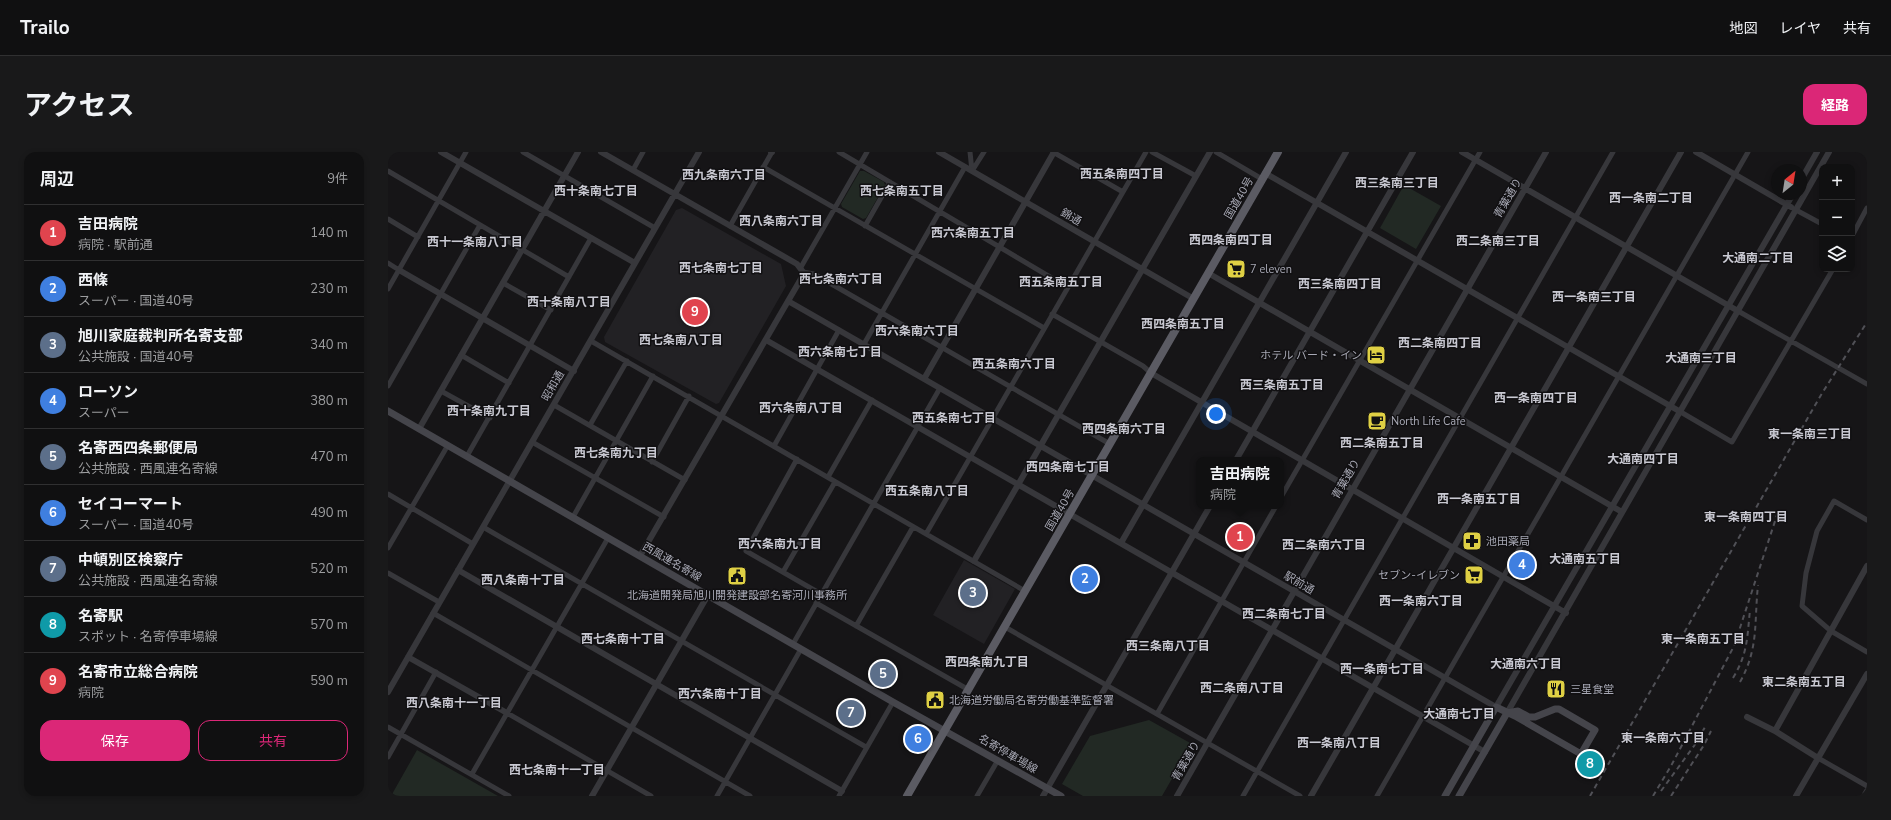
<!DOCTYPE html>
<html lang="ja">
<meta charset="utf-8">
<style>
:root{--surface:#101011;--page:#19191a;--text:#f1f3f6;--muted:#9c9d9f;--line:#303031;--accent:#db2777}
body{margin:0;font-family:"Nunito Sans","Noto Sans JP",sans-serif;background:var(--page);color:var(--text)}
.controls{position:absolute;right:12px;top:12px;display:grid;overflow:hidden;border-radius:8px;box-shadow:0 2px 6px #0003}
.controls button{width:36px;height:36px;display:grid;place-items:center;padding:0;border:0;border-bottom:1px solid var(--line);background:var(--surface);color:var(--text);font:20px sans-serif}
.compass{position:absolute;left:1383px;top:12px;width:36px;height:36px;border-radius:50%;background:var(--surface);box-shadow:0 2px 6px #0003;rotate:30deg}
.you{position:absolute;left:828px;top:262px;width:14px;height:14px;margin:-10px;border:3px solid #fff;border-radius:50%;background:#1a73e8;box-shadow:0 0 0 6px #1a73e833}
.badge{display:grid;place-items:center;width:26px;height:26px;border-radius:50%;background:var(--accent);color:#fff;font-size:13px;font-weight:700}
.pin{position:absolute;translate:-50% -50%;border:2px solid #fff;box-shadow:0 1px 4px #0006}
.popup{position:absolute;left:808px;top:305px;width:88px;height:52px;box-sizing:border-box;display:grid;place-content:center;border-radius:8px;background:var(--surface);filter:drop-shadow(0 1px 3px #0005);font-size:13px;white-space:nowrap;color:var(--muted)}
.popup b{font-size:15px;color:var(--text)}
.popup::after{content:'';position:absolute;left:50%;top:100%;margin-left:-8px;border:8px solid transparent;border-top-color:var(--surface)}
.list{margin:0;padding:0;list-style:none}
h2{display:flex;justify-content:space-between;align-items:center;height:52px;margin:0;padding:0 16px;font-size:17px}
h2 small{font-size:13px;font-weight:400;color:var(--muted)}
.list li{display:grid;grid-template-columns:26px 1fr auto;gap:12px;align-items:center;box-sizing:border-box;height:56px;padding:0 16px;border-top:1px solid var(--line)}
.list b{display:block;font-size:15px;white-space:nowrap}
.list p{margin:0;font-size:13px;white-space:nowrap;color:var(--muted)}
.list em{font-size:13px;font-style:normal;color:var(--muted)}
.actions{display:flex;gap:8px;padding:12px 16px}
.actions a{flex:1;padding:9px 0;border:1px solid var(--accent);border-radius:12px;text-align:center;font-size:14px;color:var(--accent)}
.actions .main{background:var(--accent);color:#fff}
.icon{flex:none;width:22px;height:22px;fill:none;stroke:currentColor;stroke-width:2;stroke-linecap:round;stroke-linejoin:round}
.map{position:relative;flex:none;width:1479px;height:644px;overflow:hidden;border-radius:12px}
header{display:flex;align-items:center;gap:24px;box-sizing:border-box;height:56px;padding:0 20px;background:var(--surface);border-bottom:1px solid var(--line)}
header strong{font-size:19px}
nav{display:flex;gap:22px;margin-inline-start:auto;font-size:14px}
.intro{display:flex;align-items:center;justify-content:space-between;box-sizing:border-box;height:96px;padding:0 24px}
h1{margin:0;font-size:28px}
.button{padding:10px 18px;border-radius:12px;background:var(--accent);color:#fff;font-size:14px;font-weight:700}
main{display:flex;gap:24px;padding:0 24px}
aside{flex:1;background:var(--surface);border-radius:12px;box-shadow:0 2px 6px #0003}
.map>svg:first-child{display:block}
.built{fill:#222124}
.green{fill:#222924}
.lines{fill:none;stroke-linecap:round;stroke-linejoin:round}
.minor{stroke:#37373b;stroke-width:5}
.tertiary{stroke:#37373b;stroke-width:6}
.secondary{stroke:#45454b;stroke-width:7}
.trunk{stroke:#5b5b63;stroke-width:8}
.rail{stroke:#505056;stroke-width:2;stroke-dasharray:5 4;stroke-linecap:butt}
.labels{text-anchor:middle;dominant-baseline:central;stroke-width:3;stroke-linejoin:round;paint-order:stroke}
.street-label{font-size:11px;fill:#a8a9b5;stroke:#111012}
.poi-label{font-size:11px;fill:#a8a9b5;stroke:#111012;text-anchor:start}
.neighbourhood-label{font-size:12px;font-weight:bold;fill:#c9c9d2;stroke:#111012}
</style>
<header>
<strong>Trailo</strong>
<nav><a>地図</a><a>レイヤ</a><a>共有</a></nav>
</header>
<div class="intro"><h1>アクセス</h1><a class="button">経路</a></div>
<main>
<aside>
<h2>周辺<small>9件</small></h2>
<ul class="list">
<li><span class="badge" style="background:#e0444e">1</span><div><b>吉田病院</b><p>病院 · 駅前通</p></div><em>140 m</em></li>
<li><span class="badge" style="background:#3f7fe0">2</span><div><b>西條</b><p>スーパー · 国道40号</p></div><em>230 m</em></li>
<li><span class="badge" style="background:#5c6f8a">3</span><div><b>旭川家庭裁判所名寄支部</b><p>公共施設 · 国道40号</p></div><em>340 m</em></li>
<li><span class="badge" style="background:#3f7fe0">4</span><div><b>ローソン</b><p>スーパー</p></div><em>380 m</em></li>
<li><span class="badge" style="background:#5c6f8a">5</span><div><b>名寄西四条郵便局</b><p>公共施設 · 西風連名寄線</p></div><em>470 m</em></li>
<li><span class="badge" style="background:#3f7fe0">6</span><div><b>セイコーマート</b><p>スーパー · 国道40号</p></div><em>490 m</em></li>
<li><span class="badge" style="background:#5c6f8a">7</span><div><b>中頓別区検察庁</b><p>公共施設 · 西風連名寄線</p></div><em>520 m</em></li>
<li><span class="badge" style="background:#0f9aa8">8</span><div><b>名寄駅</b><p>スポット · 名寄停車場線</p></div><em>570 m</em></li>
<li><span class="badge" style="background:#e0444e">9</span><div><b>名寄市立総合病院</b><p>病院</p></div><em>590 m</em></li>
</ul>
<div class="actions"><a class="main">保存</a><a>共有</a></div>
</aside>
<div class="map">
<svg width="1479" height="644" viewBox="0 0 1479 644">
<rect width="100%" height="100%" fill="#161517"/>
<path class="built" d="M294 56 393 112 398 134 331 251 328 252 217 190 216 185 288 58Z
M576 408 627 437 596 492 545 463Z"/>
<path class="green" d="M472 19H476L496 30 497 33 478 66 475 67 454 55 453 52Z
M1016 33 1053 54 1028 97 992 76Z
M761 568 804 592 774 644H695L674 632 702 584Z
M29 598 110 644H3Z"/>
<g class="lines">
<path class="minor" d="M135 0 267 76
M451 0 679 135
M582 0 584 19
M665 0 735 40
M764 0 808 24
M828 0 874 27
M375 15 656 176
M245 18 255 0
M0 19 181 125
M584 19 596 0
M1408 58 1434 72
M0 67 30 85
M342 74 384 0
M477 74 502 30
M1464 84 1479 56
M0 111 11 118
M413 115 479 0
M415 120 426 122 722 292
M115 131 163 158
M0 137 78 0
M1350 159 1479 232
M664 162 755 214 763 221
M203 189 637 439
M476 192 577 15
M73 203 121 231
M0 234 92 73
M53 239 102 266
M166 253 297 328
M1291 259 1344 290 1445 117
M202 273 239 209
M144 290 276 365
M386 294 451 178
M79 304 203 86
M409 307 358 399 433 442
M264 310 301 244
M440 325 484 248
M0 342 85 392
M893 345 1092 0
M185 365 265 224
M1479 368 1446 349 1429 379 1418 421 1414 454 1443 479 1479 500
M95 375 478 595
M538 382 758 0
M0 396 60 293
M395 420 447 330
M0 421 51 450
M428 451 581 538
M45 461 362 644
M468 474 525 375
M617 475 912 644
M405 492 552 236
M119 561 263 644
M769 562 888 354
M0 575 121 644
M0 605 48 520
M1430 606 1479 634
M84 622 220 386
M329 644 413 497
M451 644 505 550
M589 644 610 608
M855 644 1225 0
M989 644 1360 0"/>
<path class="tertiary" d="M53 0 247 111
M213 0 409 112 415 120 414 125 252 404
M383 0H384
M551 0 806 147
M1074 0 1350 159
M1308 0 1403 55
M877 21 1291 259
M1413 28 1429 0
M11 118 186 219
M820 121 1234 360
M400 149 1108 555 1405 42
M378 188 1097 600
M763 221 1178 461
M536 227 666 0
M31 277 190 0
M848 308 1025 0
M733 391 958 0
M586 409 822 0
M70 418 454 639
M20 505 119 561
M0 540 311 0
M1119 561 1441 0
M1359 565 1387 579 1430 606
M1387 579 1479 414
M204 644 320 443
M655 644 822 354
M789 644 1158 0
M923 644 1293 0
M1408 644 1479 522
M1476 644 1479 639"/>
<path class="secondary" d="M0 259 505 550 673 644
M1057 644 1108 555 1127 564 1193 602 1207 578 1171 557H1167L1147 565H1141L1130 559 1119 561
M1071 644 1119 561"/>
<path class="trunk" d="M519 644 890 0"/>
<path class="rail" d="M1345 526C1360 501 1359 486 1362 458
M1352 530C1371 496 1366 471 1370 433
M1273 639 1306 594 1317 575
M1202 644 1433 243 1479 170
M1265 644 1283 614 1346 494 1390 360
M1283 644 1316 593 1323 579"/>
</g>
<defs>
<g id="supermarket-square" transform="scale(1)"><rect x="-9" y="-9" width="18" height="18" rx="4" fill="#dfd044" stroke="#111012"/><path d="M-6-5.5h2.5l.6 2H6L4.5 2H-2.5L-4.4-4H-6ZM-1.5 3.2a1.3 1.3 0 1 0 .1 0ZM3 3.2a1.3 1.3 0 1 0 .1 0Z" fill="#111"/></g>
<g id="hotel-square" transform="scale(1)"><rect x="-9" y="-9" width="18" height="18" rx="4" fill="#dfd044" stroke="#111012"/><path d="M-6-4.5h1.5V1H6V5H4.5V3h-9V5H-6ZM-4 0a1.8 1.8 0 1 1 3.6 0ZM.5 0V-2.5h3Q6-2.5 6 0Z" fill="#111"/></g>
<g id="cafe-square" transform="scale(1)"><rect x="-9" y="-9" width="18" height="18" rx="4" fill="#dfd044" stroke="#111012"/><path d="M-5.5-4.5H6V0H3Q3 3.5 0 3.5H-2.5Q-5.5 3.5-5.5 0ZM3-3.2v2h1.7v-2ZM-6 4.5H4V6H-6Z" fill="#111"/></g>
<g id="pharmacy-square" transform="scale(1)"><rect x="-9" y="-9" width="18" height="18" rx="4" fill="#dfd044" stroke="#111012"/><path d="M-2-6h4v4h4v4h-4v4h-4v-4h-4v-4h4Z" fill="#111"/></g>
<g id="civic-square" transform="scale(1)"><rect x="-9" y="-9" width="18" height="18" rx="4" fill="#dfd044" stroke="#111012"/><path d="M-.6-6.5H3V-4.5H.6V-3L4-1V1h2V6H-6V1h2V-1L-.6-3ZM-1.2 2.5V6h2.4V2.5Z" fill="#111"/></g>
<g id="restaurant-square" transform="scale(1)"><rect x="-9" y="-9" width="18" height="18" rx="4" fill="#dfd044" stroke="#111012"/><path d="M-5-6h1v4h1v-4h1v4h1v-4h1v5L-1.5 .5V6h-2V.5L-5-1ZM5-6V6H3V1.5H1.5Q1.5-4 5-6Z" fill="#111"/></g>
</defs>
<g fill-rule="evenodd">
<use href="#supermarket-square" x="848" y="117"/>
<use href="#hotel-square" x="988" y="203"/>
<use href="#cafe-square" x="989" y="269"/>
<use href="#pharmacy-square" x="1084" y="389"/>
<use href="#supermarket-square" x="1086" y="423"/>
<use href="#civic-square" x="349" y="424"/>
<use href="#restaurant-square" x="1168" y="537"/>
<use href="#civic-square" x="547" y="548"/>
</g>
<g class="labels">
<g class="street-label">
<text transform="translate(851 46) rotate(-60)">国道40号</text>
<text transform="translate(1120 46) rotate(-60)">青葉通り</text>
<text transform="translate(683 65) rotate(30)">錦通</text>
<text transform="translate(165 234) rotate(-60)">昭和通</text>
<text transform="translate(958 327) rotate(-60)">青葉通り</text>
<text transform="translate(672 358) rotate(-60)">国道40号</text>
<text transform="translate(284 410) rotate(30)">西風連名寄線</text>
<text transform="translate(911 431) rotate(30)">駅前通</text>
<text transform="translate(620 602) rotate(30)">名寄停車場線</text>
<text transform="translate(798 609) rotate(-60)">青葉通り</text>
</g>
<g class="poi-label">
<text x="862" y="117">7 eleven</text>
<text x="974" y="203" text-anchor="end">ホテル バード・イン</text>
<text x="1003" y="269">North Life Cafe</text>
<text x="1098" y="389">池田薬局</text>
<text x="1072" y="423" text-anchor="end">セブン-イレブン</text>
<text x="349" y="443" text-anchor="middle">北海道開発局旭川開発建設部名寄河川事務所</text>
<text x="1182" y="537">三星食堂</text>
<text x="561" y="548">北海道労働局名寄労働基準監督署</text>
</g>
<g class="neighbourhood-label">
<text x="734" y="22">西五条南四丁目</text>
<text x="336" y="23">西九条南六丁目</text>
<text x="1009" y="31">西三条南三丁目</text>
<text x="208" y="39">西十条南七丁目</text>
<text x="514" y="39">西七条南五丁目</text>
<text x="1263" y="46">西一条南二丁目</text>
<text x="393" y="69">西八条南六丁目</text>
<text x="585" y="81">西六条南五丁目</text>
<text x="843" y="88">西四条南四丁目</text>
<text x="1110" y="89">西二条南三丁目</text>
<text x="87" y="90">西十一条南八丁目</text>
<text x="1370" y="106">大通南二丁目</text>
<text x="333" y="116">西七条南七丁目</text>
<text x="453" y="127">西七条南六丁目</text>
<text x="673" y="130">西五条南五丁目</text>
<text x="952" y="132">西三条南四丁目</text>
<text x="1206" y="145">西一条南三丁目</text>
<text x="181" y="150">西十条南八丁目</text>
<text x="795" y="172">西四条南五丁目</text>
<text x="529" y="179">西六条南六丁目</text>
<text x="293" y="188">西七条南八丁目</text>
<text x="1052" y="191">西二条南四丁目</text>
<text x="452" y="200">西六条南七丁目</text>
<text x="1313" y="206">大通南三丁目</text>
<text x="626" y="212">西五条南六丁目</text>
<text x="894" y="233">西三条南五丁目</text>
<text x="1148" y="246">西一条南四丁目</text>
<text x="413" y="256">西六条南八丁目</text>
<text x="101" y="259">西十条南九丁目</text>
<text x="566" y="266">西五条南七丁目</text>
<text x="736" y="277">西四条南六丁目</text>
<text x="1422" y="282">東一条南三丁目</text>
<text x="994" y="291">西二条南五丁目</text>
<text x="228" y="301">西七条南九丁目</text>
<text x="1255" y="307">大通南四丁目</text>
<text x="680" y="315">西四条南七丁目</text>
<text x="539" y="339">西五条南八丁目</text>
<text x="1091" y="347">西一条南五丁目</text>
<text x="1358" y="365">東一条南四丁目</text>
<text x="392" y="392">西六条南九丁目</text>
<text x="936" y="393">西二条南六丁目</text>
<text x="1197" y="407">大通南五丁目</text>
<text x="135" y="428">西八条南十丁目</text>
<text x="1033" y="449">西一条南六丁目</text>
<text x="896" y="462">西二条南七丁目</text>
<text x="235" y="487">西七条南十丁目</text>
<text x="1315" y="487">東一条南五丁目</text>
<text x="780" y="494">西三条南八丁目</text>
<text x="599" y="510">西四条南九丁目</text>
<text x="1138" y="512">大通南六丁目</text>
<text x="994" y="517">西一条南七丁目</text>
<text x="1416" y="530">東二条南五丁目</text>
<text x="854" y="536">西二条南八丁目</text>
<text x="332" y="542">西六条南十丁目</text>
<text x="66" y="551">西八条南十一丁目</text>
<text x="1071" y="562">大通南七丁目</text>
<text x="1275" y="586">東一条南六丁目</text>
<text x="951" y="591">西一条南八丁目</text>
<text x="169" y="618">西七条南十一丁目</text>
</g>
</g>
</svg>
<div class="controls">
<button>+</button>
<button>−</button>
<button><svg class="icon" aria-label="layers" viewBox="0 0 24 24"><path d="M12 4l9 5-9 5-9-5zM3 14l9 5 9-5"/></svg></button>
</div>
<svg class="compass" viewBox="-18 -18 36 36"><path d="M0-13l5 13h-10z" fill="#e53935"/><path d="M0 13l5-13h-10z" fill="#9c9d9f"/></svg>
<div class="you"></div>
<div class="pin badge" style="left:852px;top:385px;background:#e0444e">1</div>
<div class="popup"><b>吉田病院</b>病院</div>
<div class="pin badge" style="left:697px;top:427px;background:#3f7fe0">2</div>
<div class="pin badge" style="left:585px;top:441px;background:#5c6f8a">3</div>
<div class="pin badge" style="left:1134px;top:413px;background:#3f7fe0">4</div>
<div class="pin badge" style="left:495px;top:522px;background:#5c6f8a">5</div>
<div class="pin badge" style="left:530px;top:587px;background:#3f7fe0">6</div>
<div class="pin badge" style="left:463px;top:561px;background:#5c6f8a">7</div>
<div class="pin badge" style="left:1202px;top:612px;background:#0f9aa8">8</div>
<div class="pin badge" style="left:307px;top:160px;background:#e0444e">9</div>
</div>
</main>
